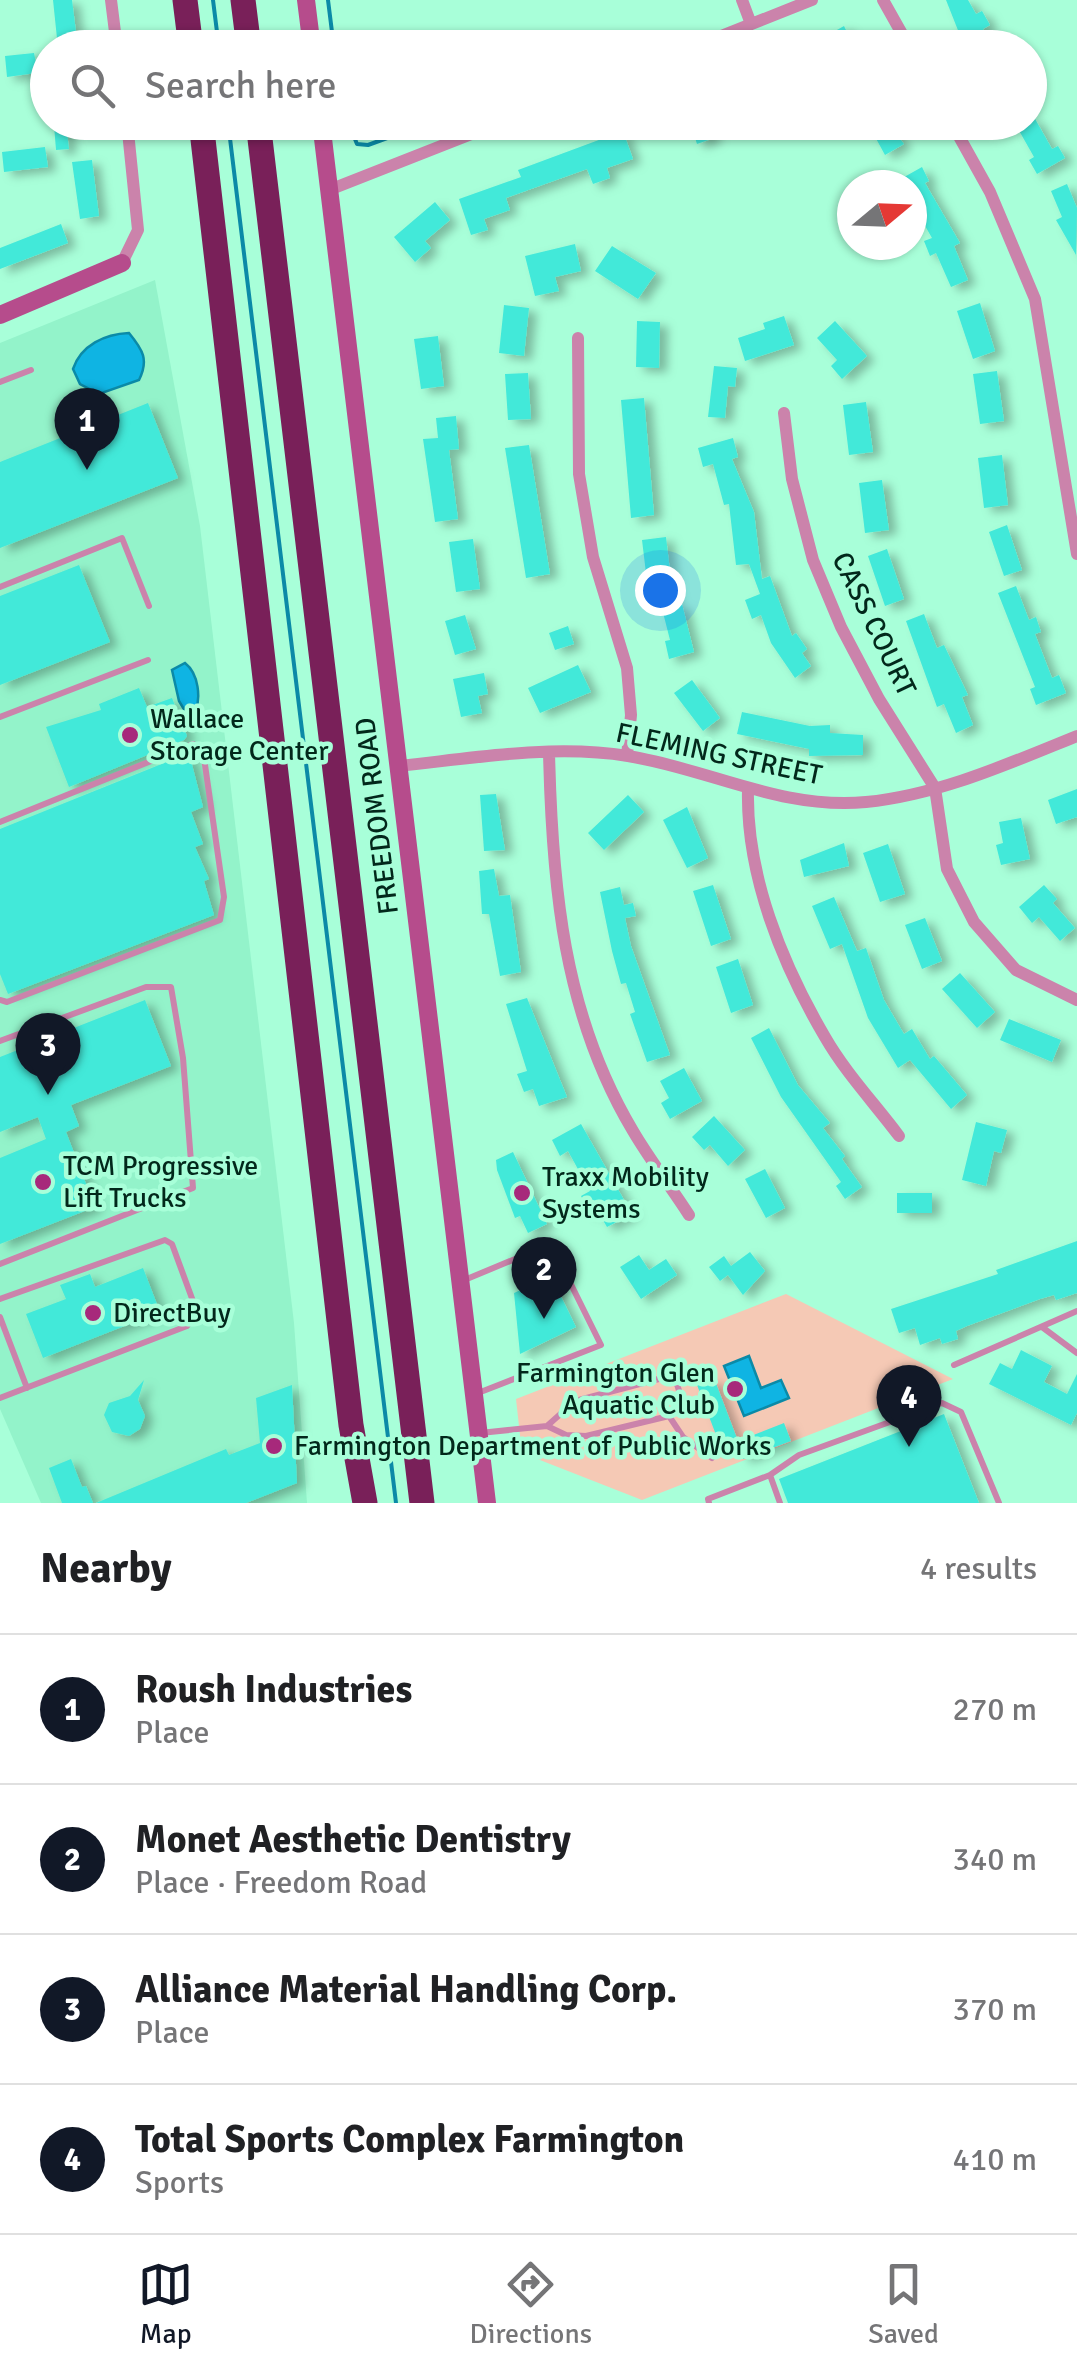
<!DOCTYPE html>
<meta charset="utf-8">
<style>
:root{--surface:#fff;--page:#f2f2f2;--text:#202124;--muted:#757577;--line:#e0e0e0;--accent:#111827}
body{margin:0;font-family:Signika,sans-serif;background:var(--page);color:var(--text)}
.compass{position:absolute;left:837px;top:170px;width:90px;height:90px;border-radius:50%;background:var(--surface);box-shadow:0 2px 8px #0004;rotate:71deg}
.you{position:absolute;left:660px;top:590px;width:35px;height:35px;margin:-25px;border:8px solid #fff;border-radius:50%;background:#1a73e8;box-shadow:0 0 0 15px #1a73e833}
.badge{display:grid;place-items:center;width:65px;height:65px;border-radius:50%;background:var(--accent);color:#fff;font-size:32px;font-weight:700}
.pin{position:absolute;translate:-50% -82px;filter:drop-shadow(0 2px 5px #0008)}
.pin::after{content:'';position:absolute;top:52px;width:35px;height:30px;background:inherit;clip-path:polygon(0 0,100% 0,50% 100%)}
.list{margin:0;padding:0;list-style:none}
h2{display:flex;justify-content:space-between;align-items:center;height:130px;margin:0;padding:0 40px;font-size:42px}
h2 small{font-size:32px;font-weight:400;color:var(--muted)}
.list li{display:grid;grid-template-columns:65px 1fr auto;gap:30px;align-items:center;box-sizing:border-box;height:150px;padding:0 40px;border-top:2px solid var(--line)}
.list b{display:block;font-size:38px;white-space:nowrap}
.list p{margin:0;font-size:32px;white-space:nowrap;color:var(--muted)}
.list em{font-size:32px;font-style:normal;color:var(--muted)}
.icon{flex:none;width:55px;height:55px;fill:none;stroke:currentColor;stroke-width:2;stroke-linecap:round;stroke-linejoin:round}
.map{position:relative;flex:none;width:1077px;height:1503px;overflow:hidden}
.search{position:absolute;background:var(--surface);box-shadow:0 2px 8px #0004;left:30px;right:30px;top:30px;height:110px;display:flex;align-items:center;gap:25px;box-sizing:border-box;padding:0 35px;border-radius:55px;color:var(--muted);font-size:38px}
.sheet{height:730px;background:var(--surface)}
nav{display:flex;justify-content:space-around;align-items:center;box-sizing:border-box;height:140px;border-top:2px solid var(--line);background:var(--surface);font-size:28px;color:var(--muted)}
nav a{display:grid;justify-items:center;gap:5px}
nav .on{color:var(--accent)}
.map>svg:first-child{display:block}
.built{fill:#93f3ca}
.green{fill:#f5c9b5}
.water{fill:#0fb4e3;stroke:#0b8aa7;stroke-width:2.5}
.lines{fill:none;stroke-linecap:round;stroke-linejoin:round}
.stream{stroke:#0b8aa7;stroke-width:4}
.building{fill:#43e9d9;filter:url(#shadow)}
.lane{stroke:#cb83ab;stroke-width:6}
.street{stroke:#cb83ab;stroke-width:12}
.secondary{stroke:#b64c8c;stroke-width:18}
.highway{stroke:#792059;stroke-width:25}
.poi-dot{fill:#a7297b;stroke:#a8ffd9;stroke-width:4}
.labels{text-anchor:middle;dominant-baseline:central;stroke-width:9;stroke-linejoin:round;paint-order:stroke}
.street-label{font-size:28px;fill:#02281b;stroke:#a8ffd9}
.poi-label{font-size:28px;fill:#02281b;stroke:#a8ffd9;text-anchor:start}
</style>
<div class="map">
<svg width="1077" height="1503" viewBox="0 0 1077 1503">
<defs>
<filter id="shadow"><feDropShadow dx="8" dy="4.5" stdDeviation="5" flood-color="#0004"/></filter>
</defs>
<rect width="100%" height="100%" fill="#a8ffd9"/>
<path class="built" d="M155 280 200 526 294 1323 307 1503H41L0 1409V343Z"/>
<path class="green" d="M786 1294 953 1379 642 1500 522 1453 516 1399Z"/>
<path class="water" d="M129 333C143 350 149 360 139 380L99 394 80 384 73 369C81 345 105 334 129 333Z
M185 663C199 674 201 698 195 714L188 716 179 701 172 670Z
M749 1356 761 1388 781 1380 789 1398 744 1416 724 1366Z"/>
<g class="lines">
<path class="stream" d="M213 0 219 48
M328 0 334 48
M228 122 396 1503
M348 122 357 144 368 145 431 122"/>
</g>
<path class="building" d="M53 0H72L78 48H58Z
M946 0H968L976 14 982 11 990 25 983 29 994 48H965Z
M844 26 851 40 844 44 846 48H825L821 39Z
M34 53 36 63 48 61V81L37 83 36 73 7 77 5 56Z
M1034 117 1052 149 1058 146 1065 158 1037 174 1029 160 1034 157 1017 127Z
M690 122H709L714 138 697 144Z
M867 122H887L904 144 885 155Z
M66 124 69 149 56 150 54 125Z
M623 131 633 159 607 168 610 178 593 184 587 169 506 198 510 210 484 219 488 230 471 235 459 199 521 177 518 170Z
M45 147 48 167 4 172 2 152Z
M92 160 99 216 80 219 72 162Z
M922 167 929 181 925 183 960 243 954 246 968 280 951 287 936 253 930 256 924 241 932 238 912 203V185H890Z
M1067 184 1077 208 1076 255 1056 220 1062 217 1051 191Z
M435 202 450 220 425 241 431 248 415 262 394 237Z
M61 224 68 243 0 269V248Z
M575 244 581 271 555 277 559 291 535 296 525 256Z
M612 246 656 273 638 299 595 271Z
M980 303 995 351 973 359 957 311Z
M504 305 529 308 524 356 499 353Z
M784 316 794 345 745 361 738 338 765 329 763 323Z
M637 321 660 322 659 368 636 367Z
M835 321 867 356 842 379 831 366 837 360 817 338Z
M438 336 444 386 421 389 414 339Z
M714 366 737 368 735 387 728 386 725 418 708 417Z
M997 371 1004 421 980 424 973 374Z
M528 373 531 419 508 420 505 374Z
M644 398 654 515 631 518 621 400Z
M866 402 873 452 849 455 843 405Z
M148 403 178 478 0 548V462Z
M456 416 459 449 449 450 458 519 435 522 423 439 438 438 436 418Z
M733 438 738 457 732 459 754 512 762 579 770 576 792 636 796 633 807 649 802 653 811 666 795 678 771 643 761 615 752 619 745 600 760 594 749 564 736 565 729 504 724 505 713 464 703 467 698 448Z
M529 445 550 574 526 578 505 448Z
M1002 455 1008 505 984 508 978 458Z
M882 480 889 530 865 533 859 483Z
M1007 525 1022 570 1004 576 989 532Z
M666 537 674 605 682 604 694 652 669 659 665 641 670 640 657 589 648 590 642 540Z
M473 539 480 589 456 592 449 542Z
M887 549 904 599 885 606 868 556Z
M79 565 110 642 0 685V596Z
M1016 586 1029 620 1036 617 1041 632 1035 634 1052 678 1059 675 1066 693 1036 705 1030 689 1035 687 998 593Z
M924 614 937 648 944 645 968 695 962 697 973 725 956 733 944 704 937 707 906 621Z
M465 615 476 649 455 655 445 621Z
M568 626 574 644 555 650 549 633Z
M578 665 591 692 540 713 528 688Z
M484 673 488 694 478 696 482 713 461 717 453 679Z
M692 680 720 718 703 731 674 693Z
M139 688 147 707 172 698 187 736 184 740 69 787 46 727 101 710 99 704Z
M742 712 810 726 830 725V733L863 735V755L809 756V749L737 734Z
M189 753 203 807 191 812 203 844 195 847 209 879 204 881 214 915 8 994 0 974V829Z
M1077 789V817L1056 824 1048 800Z
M496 794 505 850 484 851 480 795Z
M628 795 644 812 604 850 588 833Z
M687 807 708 858 687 868 663 820Z
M1021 818 1030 859 1001 865 996 845 1003 843 999 822Z
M844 843 849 866 804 877 800 860Z
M888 844 905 894 880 902 863 853Z
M494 869 499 896 510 895 521 972 500 976 489 914H482L479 871Z
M713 885 731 939 711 946 693 891Z
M1044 885 1057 899 1053 903 1075 928 1060 941 1039 917 1032 923 1019 907Z
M620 887 624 905 633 903 636 916 625 918 631 946 670 1055 647 1062 630 1014 635 1012 626 983 621 984 612 951 600 892Z
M834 897 857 951 866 948 884 1000 904 1034 912 1029 930 1059 934 1056 967 1095 951 1109 910 1060 898 1068 868 1018 842 944 830 949 812 906Z
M925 918 942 961 922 969 905 925Z
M738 959 753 1005 731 1013 716 967Z
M960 973 995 1012 977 1028 942 989Z
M527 998 567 1097 539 1106 533 1089 524 1092 517 1074 527 1071 506 1004Z
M145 1000 171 1066 71 1105 79 1126 66 1132 95 1207 0 1244V1158L46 1139 38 1117 0 1132V1057Z
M1009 1019 1061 1040 1052 1062 1000 1040Z
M769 1028 798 1085 830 1123 823 1128 845 1156 842 1159 862 1187 845 1199 836 1186 841 1182 781 1097 751 1038Z
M684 1068 702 1101 670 1119 661 1103 669 1098 660 1081Z
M714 1116 745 1150 728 1166 710 1145 704 1150 692 1137Z
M976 1122 1007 1130 1001 1153 994 1151 986 1186 962 1180Z
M581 1124 632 1214 607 1227 597 1210 590 1214 581 1196 590 1191 568 1151 560 1156 552 1140Z
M513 1152 547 1224 528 1233 520 1216 515 1218 497 1170 496 1160Z
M765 1169 785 1208 766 1218 745 1179Z
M897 1193H932V1213H897Z
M1077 1241V1293L1056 1300 1054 1295 1040 1299 967 1326 956 1331 958 1339 942 1344 940 1338 920 1345 915 1328 899 1333 891 1309 998 1274 996 1270Z
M750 1252 765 1271 743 1295 728 1275 720 1281 709 1267 724 1256 731 1266Z
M639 1255 649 1270 666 1259 677 1275 641 1299 620 1267Z
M143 1268 160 1312 43 1358 26 1314 66 1299 60 1285 90 1274 95 1287Z
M551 1276 576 1327 520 1354 514 1293Z
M1021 1350 1052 1366 1044 1382 1067 1394 1077 1374V1413L1071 1425 989 1384 1000 1363 1012 1369Z
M714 1378 738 1441 784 1423 791 1441 743 1459 737 1442 721 1448 697 1385Z
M144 1380 138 1400 145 1416 140 1429 129 1436 112 1432 104 1415 109 1403 130 1396Z
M292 1385 297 1483 246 1503H96L226 1449 229 1455 260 1443 256 1398Z
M944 1414 979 1503H788L779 1479Z
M71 1459 82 1487 86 1486 93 1503H62L49 1468Z"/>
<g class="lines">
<path class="lane" d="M0 382 31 370
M0 587 122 538 149 606
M0 717 148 660
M0 822 193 744 203 751 224 897 220 920 7 1002 0 1000
M0 1041 146 987H171L183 1058 193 1188 0 1264
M462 1281 551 1244 601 1345 478 1393
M0 1299 165 1240 172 1244 197 1312 187 1326 0 1398
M0 1317 27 1388
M1042 1327 1077 1353
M954 1365 1077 1311
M669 1416 683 1437 712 1458
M480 1433 547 1426 566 1435 586 1436 669 1416 684 1406 674 1375 575 1401 547 1426
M709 1503 708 1499 770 1475
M780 1503 770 1475 799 1455 942 1403 961 1412 999 1503"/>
<path class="street" d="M111 0 117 48
M742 0 751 24
M883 0 910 48
M691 48 812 0
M951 122 990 192 1035 299 1077 554
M329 190 502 122
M122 263 138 230 127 122
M578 338 579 474 593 557 627 668 631 715 627 756
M784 413 792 479 813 560 841 627 879 699 935 788 947 869 974 922 1016 970 1077 1000
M549 752C552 885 563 1014 633 1131 650 1160 671 1187 689 1215
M399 766C474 758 553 744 628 756 709 769 781 810 866 802 939 795 1010 763 1077 736
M748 790C746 875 782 964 825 1037 845 1072 875 1104 899 1136"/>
<path class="secondary" d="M306 0 312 48
M321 122 487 1503
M0 315 122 263"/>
<path class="highway" d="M185 0 191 48
M243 0 249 48
M201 122 351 1425 365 1503
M258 122 422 1503"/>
</g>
<g class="poi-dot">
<circle cx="130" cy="735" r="10"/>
<circle cx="43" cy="1182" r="10"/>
<circle cx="522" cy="1193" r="10"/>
<circle cx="93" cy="1313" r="10"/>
<circle cx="735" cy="1389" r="10"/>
<circle cx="274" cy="1446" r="10"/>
</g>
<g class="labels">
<g class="street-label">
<text transform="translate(874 624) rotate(64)">CASS COURT</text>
<text transform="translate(719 754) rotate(12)">FLEMING STREET</text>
<text transform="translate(377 816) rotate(-97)">FREEDOM ROAD</text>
</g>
<g class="poi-label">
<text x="150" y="719">Wallace<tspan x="150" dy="32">Storage Center</tspan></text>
<text x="63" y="1166">TCM Progressive<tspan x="63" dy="32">Lift Trucks</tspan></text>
<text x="542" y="1177">Traxx Mobility<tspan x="542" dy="32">Systems</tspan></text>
<text x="113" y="1313">DirectBuy</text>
<text x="715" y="1373" text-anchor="end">Farmington Glen<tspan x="715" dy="32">Aquatic Club</tspan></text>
<text x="294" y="1446">Farmington Department of Public Works</text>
</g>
</g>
</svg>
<svg class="compass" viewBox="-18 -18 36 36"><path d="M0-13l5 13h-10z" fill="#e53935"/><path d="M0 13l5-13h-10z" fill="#757577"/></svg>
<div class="you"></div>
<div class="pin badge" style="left:87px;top:470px">1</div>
<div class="pin badge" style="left:544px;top:1319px">2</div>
<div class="pin badge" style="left:48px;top:1095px">3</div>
<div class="pin badge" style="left:909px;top:1447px">4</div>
<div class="search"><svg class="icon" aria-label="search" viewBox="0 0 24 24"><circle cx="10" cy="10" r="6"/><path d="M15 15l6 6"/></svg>Search here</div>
</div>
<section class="sheet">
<h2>Nearby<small>4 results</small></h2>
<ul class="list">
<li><span class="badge">1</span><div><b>Roush Industries</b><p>Place</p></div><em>270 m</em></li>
<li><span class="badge">2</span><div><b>Monet Aesthetic Dentistry</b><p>Place · Freedom Road</p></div><em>340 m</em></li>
<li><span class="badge">3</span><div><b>Alliance Material Handling Corp.</b><p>Place</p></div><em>370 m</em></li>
<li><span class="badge">4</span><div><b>Total Sports Complex Farmington</b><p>Sports</p></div><em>410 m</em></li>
</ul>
</section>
<nav>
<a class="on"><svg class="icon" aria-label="map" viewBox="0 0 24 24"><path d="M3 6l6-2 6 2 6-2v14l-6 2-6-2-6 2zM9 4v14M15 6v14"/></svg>Map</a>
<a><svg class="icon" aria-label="directions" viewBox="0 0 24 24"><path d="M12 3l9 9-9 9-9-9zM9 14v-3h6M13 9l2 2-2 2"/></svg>Directions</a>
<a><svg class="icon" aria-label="saved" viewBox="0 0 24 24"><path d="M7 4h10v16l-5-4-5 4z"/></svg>Saved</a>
</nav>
